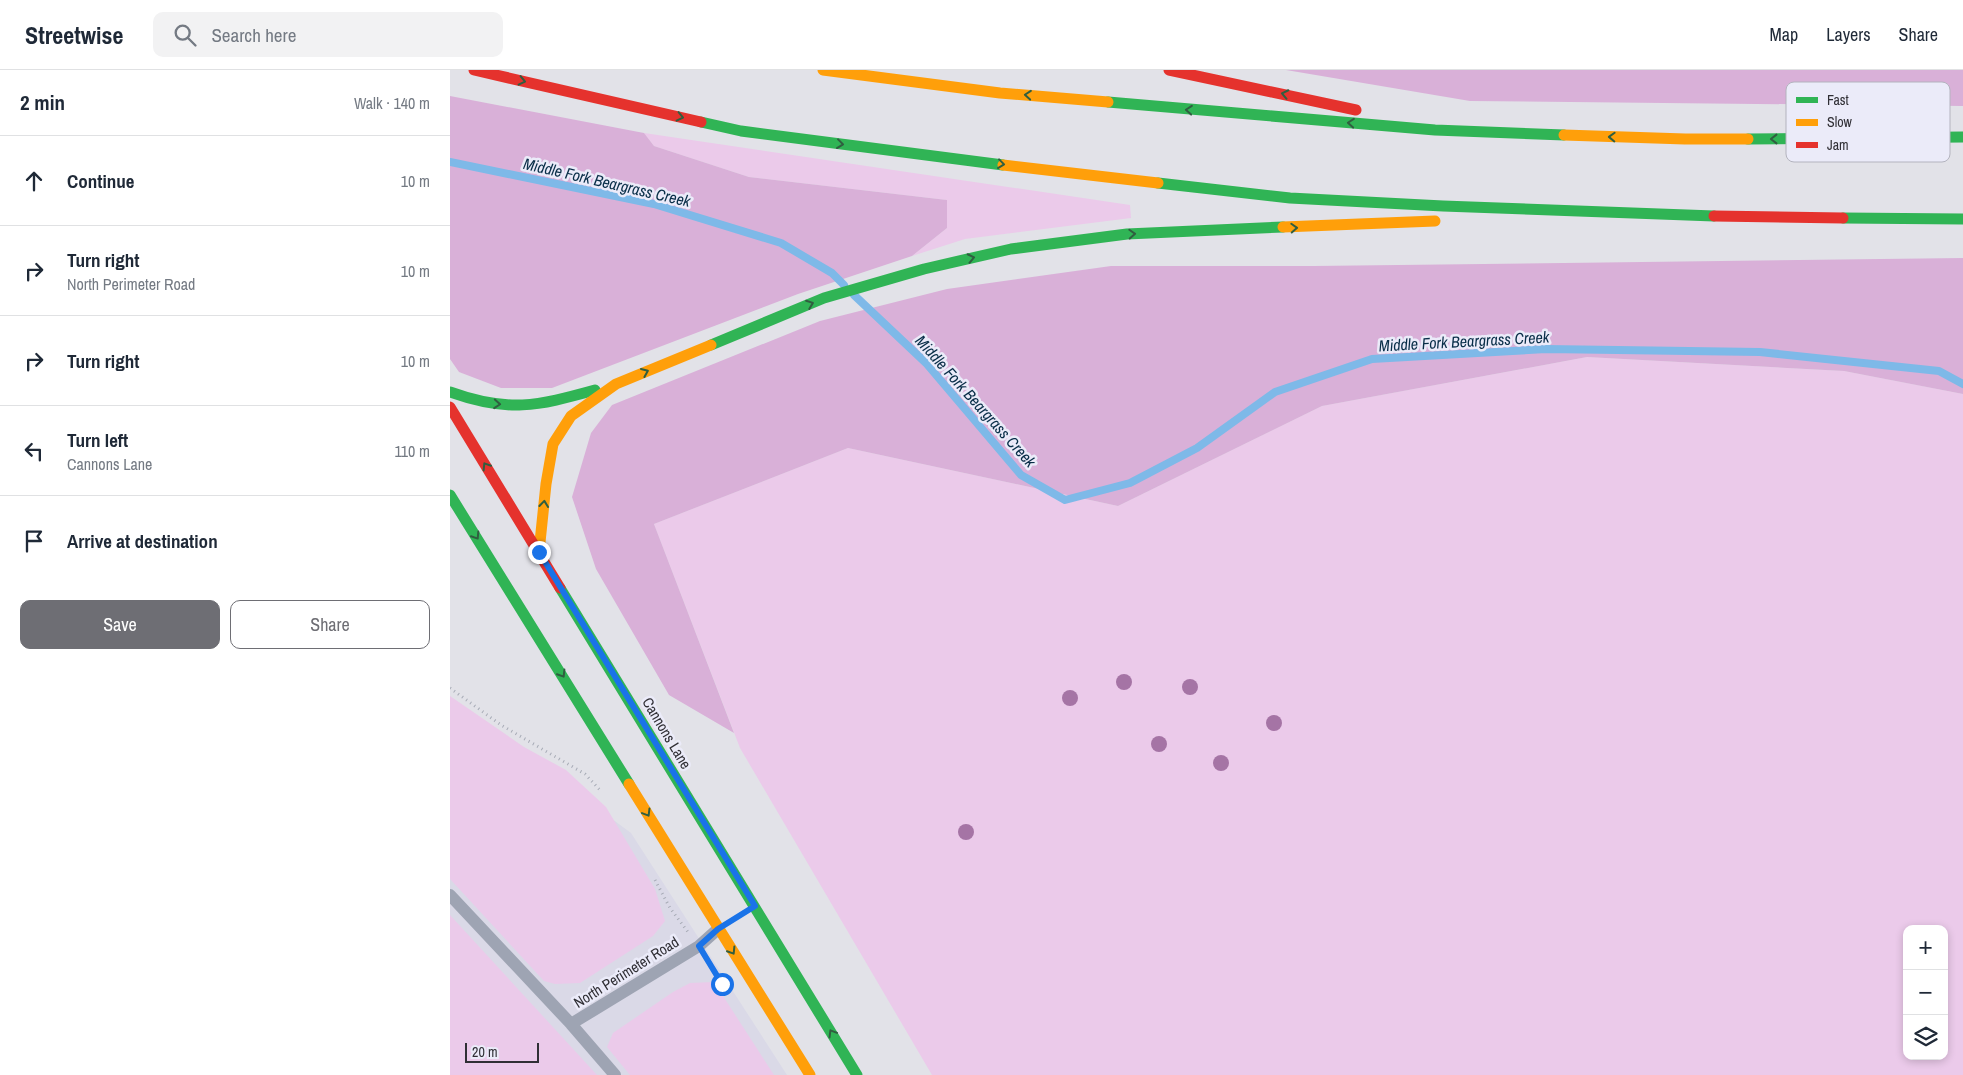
<!DOCTYPE html>
<meta charset="utf-8">
<style>
:root{--surface:#fff;--page:#f2f2f3;--text:#1f2937;--muted:#747a83;--line:#e0e1e3;--accent:#6e6e74}
body{margin:0;font-family:"Archivo Narrow",sans-serif;background:var(--page);color:var(--text)}
.controls{position:absolute;right:15px;bottom:15px;display:grid;overflow:hidden;border-radius:10px;box-shadow:0 2px 8px #0003}
.controls button{width:45px;height:45px;display:grid;place-items:center;padding:0;border:0;border-bottom:1px solid var(--line);background:var(--surface);color:var(--text);font:25px sans-serif}
.scale{position:absolute;left:15px;bottom:12px;width:74px;box-sizing:border-box;padding-left:5px;border:2px solid #302f35;border-top:0;font-size:14px;line-height:18px;white-space:nowrap;color:#302f35;-webkit-text-stroke:4px #ebebf9;paint-order:stroke}
.stop{position:absolute;width:15px;height:15px;margin:-11px;border:4px solid #1a73e8;border-radius:50%;background:#fff}
.stop.end{background:#1a73e8;border-color:#fff;box-shadow:0 1px 5px #0008}
.list{margin:0;padding:0;list-style:none}
h2{display:flex;justify-content:space-between;align-items:center;height:65px;margin:0;padding:0 20px;font-size:21px}
h2 small{font-size:16px;font-weight:400;color:var(--muted)}
.list li{display:grid;grid-template-columns:32px 1fr auto;gap:15px;align-items:center;box-sizing:border-box;height:90px;padding:0 20px;border-top:1px solid var(--line)}
.list b{display:block;font-size:19px;white-space:nowrap}
.list p{margin:0;font-size:16px;white-space:nowrap;color:var(--muted)}
.list em{font-size:16px;font-style:normal;color:var(--muted)}
.actions{display:flex;gap:10px;padding:15px 20px}
.actions a{flex:1;padding:11px 0;border:1px solid var(--accent);border-radius:10px;text-align:center;font-size:18px;color:var(--accent)}
.actions .main{background:var(--accent);color:#fff}
.icon{flex:none;width:28px;height:28px;fill:none;stroke:currentColor;stroke-width:2;stroke-linecap:round;stroke-linejoin:round}
.map{position:relative;flex:none;width:1513px;height:1005px;overflow:hidden}
header{display:flex;align-items:center;gap:30px;box-sizing:border-box;height:70px;padding:0 25px;background:var(--surface);border-bottom:1px solid var(--line)}
header strong{font-size:24px}
nav{display:flex;gap:28px;margin-inline-start:auto;font-size:18px}
.search{width:350px;height:45px;background:var(--page);display:flex;align-items:center;gap:12px;box-sizing:border-box;padding:0 18px;border-radius:10px;color:var(--muted);font-size:19px}
main{display:flex}
aside{flex:1;background:var(--surface)}
.map>svg:first-child{display:block}
.built{fill:#dad9e7}
.green{fill:#ebcaea;fill-rule:evenodd}
.forest{fill:#d9b0d8}
.lines{fill:none;stroke-linecap:round;stroke-linejoin:round}
.stream{stroke:#7eb9e8;stroke-width:8}
.path{stroke:#a7abb6;stroke-width:3;stroke-dasharray:1 4;stroke-linecap:butt}
.lane{stroke:#9ea4b3;stroke-width:12}
.fast{stroke:#30b455;stroke-width:11}
.slow{stroke:#ff9f0a;stroke-width:11}
.jam{stroke:#e5322d;stroke-width:11}
.tree{fill:#a574a5}
.oneway{stroke:#305e40}
.route{stroke:#1a73e8;stroke-width:6}
.labels{text-anchor:middle;dominant-baseline:central;stroke-width:5;stroke-linejoin:round;paint-order:stroke}
.street-label{font-size:15px;fill:#302f35;stroke:#ebebf9}
.water-label{font-size:16px;font-style:italic;fill:#092e48;stroke:#ebebf9}
.key{fill:#ebebf9;stroke:#b3b3be;stroke-width:1}
.key-label{font-size:14px;fill:#302f35}
</style>
<header>
<strong>Streetwise</strong>
<div class="search"><svg class="icon" aria-label="search" viewBox="0 0 24 24"><circle cx="10" cy="10" r="6"/><path d="M15 15l6 6"/></svg>Search here</div>
<nav><a>Map</a><a>Layers</a><a>Share</a></nav>
</header>
<main>
<aside>
<h2>2 min<small>Walk · 140 m</small></h2>
<ul class="list">
<li><svg class="icon" aria-label="ahead" viewBox="0 0 24 24"><path d="M12 20V5M6 11l6-6 6 6"/></svg><div><b>Continue</b></div><em>10 m</em></li>
<li><svg class="icon" aria-label="right" viewBox="0 0 24 24"><path d="M7 20v-9h11M14 6l5 5-5 5"/></svg><div><b>Turn right</b><p>North Perimeter Road</p></div><em>10 m</em></li>
<li><svg class="icon" aria-label="right" viewBox="0 0 24 24"><path d="M7 20v-9h11M14 6l5 5-5 5"/></svg><div><b>Turn right</b></div><em>10 m</em></li>
<li><svg class="icon" aria-label="left" viewBox="0 0 24 24"><path d="M17 20v-9H6M10 6l-5 5 5 5"/></svg><div><b>Turn left</b><p>Cannons Lane</p></div><em>110 m</em></li>
<li><svg class="icon" aria-label="arrive" viewBox="0 0 24 24"><path d="M6 21V4h12l-3 4 3 4H6"/></svg><div><b>Arrive at destination</b></div></li>
</ul>
<div class="actions"><a class="main">Save</a><a>Share</a></div>
</aside>
<div class="map">
<svg width="1513" height="1005" viewBox="0 0 1513 1005">
<rect width="100%" height="100%" fill="#e2e2e8"/>
<path class="built" d="M0 629 181 763 337 1005H0Z"/>
<path class="green" d="M194 63 680 135 681 148 515 169 462 186 497 158V130L299 107 204 76Z
M1137 287 1394 301 1513 324V1005H482L290 678 204 454 398 378 668 436 872 336ZM1457 859H1494V986H1457Z
M0 626 74 677 116 700 156 737 205 819 215 851 203 866 130 913 105 914 94 911 0 809Z
M0 845 147 1005H0Z
M264 912 324 1005H180L157 977 163 963 223 922 240 913Z"/>
<path class="forest" d="M836 0H1513V36L1020 31Z
M0 26 194 63 204 76 299 107 497 130V158L462 186 348 224 102 318H51L9 302 0 289Z
M1513 188V324L1394 301 1137 287 872 336 668 436 398 378 204 454 284 663 219 625 146 499 122 427 141 363 162 335 370 251 497 219 661 196H863Z"/>
<g class="lines">
<path class="stream" d="M0 92 204 134 331 173 382 203 394 215
M404 225 476 293 571 405 615 430 680 413 747 378 825 322 922 289 1096 279 1310 282 1489 301 1513 314"/>
<path class="path" d="M0 618 51 655 135 704 150 720
M205 810 220 838 238 862"/>
<path class="lane" d="M0 825 121 954 249 876 268 859
M121 954 165 1005"/>
<path class="fast" d="M658 32 985 60 1114 65
M251 52 291 61 553 95
M1298 69 1513 67
M708 113 840 128 993 136 1264 146
M1393 148 1513 149
M261 275 374 228 474 199 561 179 677 164 833 157
M0 322C58 343 87 336 145 320
M0 425 179 714
M110 518 407 1005"/>
<path class="slow" d="M373 0 550 23 658 32
M1114 65 1235 69H1298
M553 95 708 113
M833 157 985 151
M89 482 96 414 103 374 121 346 166 314 261 275
M179 714 360 1005"/>
<path class="jam" d="M24 0 251 52
M719 0 906 40
M1264 146 1393 148
M0 337 110 518"/>
</g>
<g class="tree">
<circle cx="674" cy="612" r="8"/>
<circle cx="740" cy="617" r="8"/>
<circle cx="620" cy="628" r="8"/>
<circle cx="824" cy="653" r="8"/>
<circle cx="709" cy="674" r="8"/>
<circle cx="771" cy="693" r="8"/>
<circle cx="516" cy="762" r="8"/>
</g>
<defs><path id="oneway-chevron" d="M-2-3.5L2.5 0L-2 3.5" fill="none" stroke-width="1.6" stroke-linecap="round" stroke-linejoin="round" transform="scale(1.25)"/></defs>
<g class="oneway">
<use href="#oneway-chevron" transform="translate(72 11) rotate(13)"/>
<use href="#oneway-chevron" transform="translate(835 24) rotate(-168)"/>
<use href="#oneway-chevron" transform="translate(578 25) rotate(-175)"/>
<use href="#oneway-chevron" transform="translate(739 40) rotate(-175)"/>
<use href="#oneway-chevron" transform="translate(230 47) rotate(13)"/>
<use href="#oneway-chevron" transform="translate(901 53) rotate(-175)"/>
<use href="#oneway-chevron" transform="translate(1162 67) rotate(-178)"/>
<use href="#oneway-chevron" transform="translate(1324 69) rotate(180)"/>
<use href="#oneway-chevron" transform="translate(390 74) rotate(7)"/>
<use href="#oneway-chevron" transform="translate(551 94) rotate(7)"/>
<use href="#oneway-chevron" transform="translate(844 158) rotate(-3)"/>
<use href="#oneway-chevron" transform="translate(682 164) rotate(-3)"/>
<use href="#oneway-chevron" transform="translate(521 188) rotate(-12)"/>
<use href="#oneway-chevron" transform="translate(360 234) rotate(-21)"/>
<use href="#oneway-chevron" transform="translate(195 302) rotate(-23)"/>
<use href="#oneway-chevron" transform="translate(47 334) rotate(4)"/>
<use href="#oneway-chevron" transform="translate(36 396) rotate(-122)"/>
<use href="#oneway-chevron" transform="translate(94 434) rotate(-84)"/>
<use href="#oneway-chevron" transform="translate(26 466) rotate(57)"/>
<use href="#oneway-chevron" transform="translate(112 604) rotate(58)"/>
<use href="#oneway-chevron" transform="translate(197 743) rotate(59)"/>
<use href="#oneway-chevron" transform="translate(282 881) rotate(58)"/>
<use href="#oneway-chevron" transform="translate(382 963) rotate(-121)"/>
</g>
<g class="lines">
<path class="route" d="M89 482 305 836 268 859 249 876 272 914"/>
</g>
<g class="labels">
<g class="street-label">
<text transform="translate(217 663) rotate(59)">Cannons Lane</text>
<text transform="translate(176 902) rotate(-32)">North Perimeter Road</text>
</g>
<g class="water-label">
<text transform="translate(157 112) rotate(13)">Middle Fork Beargrass Creek</text>
<text transform="translate(1014 271) rotate(-3)">Middle Fork Beargrass Creek</text>
<text transform="translate(526 331) rotate(48)">Middle Fork Beargrass Creek</text>
</g>
</g>
<rect x="1336" y="12" width="164" height="80" rx="8" class="key"/>
<rect x="1346" y="27" width="22" height="6" fill="#30b455"/>
<rect x="1346" y="49" width="22" height="7" fill="#ff9f0a"/>
<rect x="1346" y="72" width="22" height="6" fill="#e5322d"/>
<g class="key-label">
<text x="1377" y="35">Fast</text>
<text x="1377" y="57">Slow</text>
<text x="1377" y="80">Jam</text>
</g>
</svg>
<div class="controls">
<button>+</button>
<button>−</button>
<button><svg class="icon" aria-label="layers" viewBox="0 0 24 24"><path d="M12 4l9 5-9 5-9-5zM3 14l9 5 9-5"/></svg></button>
</div>
<div class="scale">20 m</div>
<div class="stop" style="left:272px;top:914px"></div>
<div class="stop end" style="left:89px;top:482px"></div>
</div>
</main>
